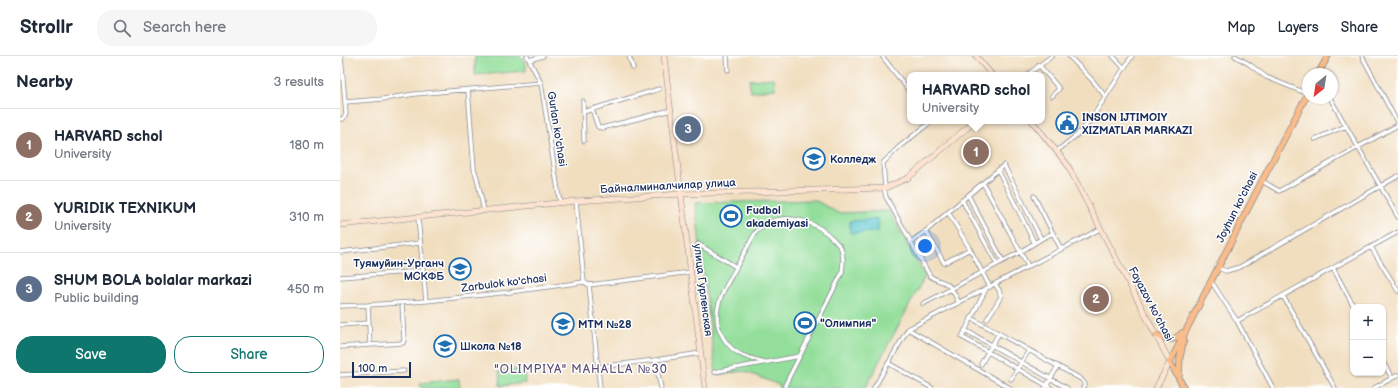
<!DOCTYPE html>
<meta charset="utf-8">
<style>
:root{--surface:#fff;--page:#f6f6f7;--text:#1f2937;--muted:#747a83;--line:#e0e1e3;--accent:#0f766e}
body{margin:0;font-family:"Balsamiq Sans",sans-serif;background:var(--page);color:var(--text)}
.controls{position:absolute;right:12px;bottom:12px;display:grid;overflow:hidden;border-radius:8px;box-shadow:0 1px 3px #0004}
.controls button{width:36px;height:36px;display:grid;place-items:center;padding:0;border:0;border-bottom:1px solid var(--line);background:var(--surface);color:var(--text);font:20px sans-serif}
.compass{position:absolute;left:962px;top:12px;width:36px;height:36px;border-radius:50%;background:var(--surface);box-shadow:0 1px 3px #0004;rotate:210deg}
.scale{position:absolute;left:12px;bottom:10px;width:59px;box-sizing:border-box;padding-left:4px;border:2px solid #1b2f5e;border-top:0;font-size:11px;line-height:14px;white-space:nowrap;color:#1b2f5e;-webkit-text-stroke:3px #fff;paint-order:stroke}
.you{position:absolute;left:585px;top:190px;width:14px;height:14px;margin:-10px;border:3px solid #fff;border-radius:50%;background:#1a73e8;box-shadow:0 0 0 6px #1a73e833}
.badge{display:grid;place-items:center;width:26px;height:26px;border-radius:50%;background:var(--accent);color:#fff;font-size:13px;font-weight:700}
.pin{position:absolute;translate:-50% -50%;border:2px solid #fff;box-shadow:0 1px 4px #0006}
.popup{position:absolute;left:567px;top:16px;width:138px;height:52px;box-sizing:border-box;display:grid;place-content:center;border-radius:8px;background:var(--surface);filter:drop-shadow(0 1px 3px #0005);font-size:13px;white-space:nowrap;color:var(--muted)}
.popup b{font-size:15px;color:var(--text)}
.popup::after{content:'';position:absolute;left:50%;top:100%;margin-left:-8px;border:8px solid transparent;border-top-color:var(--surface)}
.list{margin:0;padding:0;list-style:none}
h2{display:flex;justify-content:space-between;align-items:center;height:52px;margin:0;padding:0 16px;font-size:17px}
h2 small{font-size:13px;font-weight:400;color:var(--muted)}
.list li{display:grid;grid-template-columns:26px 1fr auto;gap:12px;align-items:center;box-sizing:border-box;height:72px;padding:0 16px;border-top:1px solid var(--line)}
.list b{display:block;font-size:15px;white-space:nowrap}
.list p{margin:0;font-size:13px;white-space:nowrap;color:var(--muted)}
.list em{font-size:13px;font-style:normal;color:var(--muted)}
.actions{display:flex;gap:8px;padding:12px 16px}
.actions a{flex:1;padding:9px 0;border:1px solid var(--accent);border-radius:16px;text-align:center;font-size:14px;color:var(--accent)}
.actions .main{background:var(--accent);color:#fff}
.icon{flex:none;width:22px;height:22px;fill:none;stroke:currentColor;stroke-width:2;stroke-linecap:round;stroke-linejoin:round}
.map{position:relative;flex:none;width:1058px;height:332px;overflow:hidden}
header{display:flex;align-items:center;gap:24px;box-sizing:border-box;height:56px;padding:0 20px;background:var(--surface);border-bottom:1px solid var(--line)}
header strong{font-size:19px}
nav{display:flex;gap:22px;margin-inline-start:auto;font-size:14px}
.search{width:280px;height:36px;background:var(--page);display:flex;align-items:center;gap:10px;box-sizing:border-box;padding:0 14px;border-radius:16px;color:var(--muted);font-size:15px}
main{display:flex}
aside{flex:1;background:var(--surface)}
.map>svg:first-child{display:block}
.green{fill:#93de9a;stroke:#57867c}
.water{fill:#5ac8ce;stroke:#3a7c96}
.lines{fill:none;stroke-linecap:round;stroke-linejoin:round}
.street-casing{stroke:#86868e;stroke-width:5}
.secondary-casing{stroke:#86868e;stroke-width:6}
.primary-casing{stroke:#86868e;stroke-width:7}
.street{stroke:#fff;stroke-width:3.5}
.secondary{stroke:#fde4d0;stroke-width:5}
.primary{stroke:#f9bc8a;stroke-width:5.5}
.labels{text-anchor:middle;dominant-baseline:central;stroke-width:3;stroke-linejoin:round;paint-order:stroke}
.poi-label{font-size:11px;font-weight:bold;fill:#1b2f5e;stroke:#fff;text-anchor:start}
.street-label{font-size:11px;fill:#1b2f5e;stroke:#fff}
.neighbourhood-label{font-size:12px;letter-spacing:1px;fill:#5d5177;stroke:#fff}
</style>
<header>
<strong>Strollr</strong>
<div class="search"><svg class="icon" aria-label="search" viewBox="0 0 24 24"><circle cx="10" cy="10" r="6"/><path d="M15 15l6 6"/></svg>Search here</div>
<nav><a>Map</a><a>Layers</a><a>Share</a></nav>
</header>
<main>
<aside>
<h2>Nearby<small>3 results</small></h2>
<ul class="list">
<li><span class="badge" style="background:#8d6e63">1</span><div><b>HARVARD schol</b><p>University</p></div><em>180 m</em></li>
<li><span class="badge" style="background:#8d6e63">2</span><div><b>YURIDIK TEXNIKUM</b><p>University</p></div><em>310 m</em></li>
<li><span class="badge" style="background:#5c6f8a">3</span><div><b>SHUM BOLA bolalar markazi</b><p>Public building</p></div><em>450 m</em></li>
</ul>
<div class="actions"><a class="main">Save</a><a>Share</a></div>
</aside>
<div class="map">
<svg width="1058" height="332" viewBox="0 0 1058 332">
<rect width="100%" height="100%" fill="#fff"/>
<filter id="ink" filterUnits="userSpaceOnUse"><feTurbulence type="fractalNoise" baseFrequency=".025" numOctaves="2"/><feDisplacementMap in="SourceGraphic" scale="8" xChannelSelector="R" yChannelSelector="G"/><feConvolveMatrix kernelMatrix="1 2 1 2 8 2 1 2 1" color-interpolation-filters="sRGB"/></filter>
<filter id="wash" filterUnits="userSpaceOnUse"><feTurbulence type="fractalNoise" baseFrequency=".012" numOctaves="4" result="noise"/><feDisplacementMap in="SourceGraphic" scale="16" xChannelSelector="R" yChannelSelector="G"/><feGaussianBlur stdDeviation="0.9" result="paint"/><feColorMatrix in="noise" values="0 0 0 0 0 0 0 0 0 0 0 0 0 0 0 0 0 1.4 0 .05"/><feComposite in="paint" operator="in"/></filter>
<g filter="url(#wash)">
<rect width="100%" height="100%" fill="#f1debf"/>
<path class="green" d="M135 0H181L186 8V15L135 19Z
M434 22 435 33 411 36 409 24Z
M475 144 498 157 549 155 585 220 525 332H440L439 329 404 315 376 319 355 147Z
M184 313 185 327 160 330 159 315Z
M119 323 120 332H81L80 327Z"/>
<path class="water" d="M538 163V176L510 177V165Z"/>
</g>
<g filter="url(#ink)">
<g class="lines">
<g class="street-casing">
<path id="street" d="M187 0 201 27 220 147
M289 0 293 12
M387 0 388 14
M542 0 570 36
M729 0 753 25 765 40
M773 0 784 12
M895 0 909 8 926 21 968 38
M1022 0 1058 68
M189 4 203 0
M699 9 717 30 719 33 712 40
M687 19 712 0
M128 34 134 113 137 122 144 155
M990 42 1058 161
M243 45 244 85
M5 46 43 43 75 38 201 27
M252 53 258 71 262 72 331 54
M243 56 319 33
M0 63H3L6 58 1 0
M975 83 1006 70
M717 95 738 78 750 65 792 0
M922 125 939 135 1058 69
M643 127 688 210
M544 132 546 141 590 220C596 225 601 224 607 228 613 233 616 241 619 247
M545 132 543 107 559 91 592 65
M628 139 663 205
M694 140 721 193
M622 144 657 208
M236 145 244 226
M608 156 630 193 650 231
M701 183 713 177
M571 186 586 175
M358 188 396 211
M1031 191 1058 235
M630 193 604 207 586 175 658 114
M0 196 80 187
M878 212 886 215 900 211 1058 120
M993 212 1014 251
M0 221 83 215
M871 225 897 265 933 332
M249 229 351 216
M646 233 622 281 711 332
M943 240 995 332
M86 245 170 236 244 226 249 229 260 332
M583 248 680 196 701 183 664 109 658 114 694 186
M0 250 28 249
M631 262 741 323 745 328 743 332
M647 263 661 241 659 234 655 228
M897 265 1058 176
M0 269 28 267
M568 273 760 173
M568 273 670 332
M625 274 727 332
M30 289 63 287 64 284 62 247
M0 291 30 289 28 249 86 245 78 162
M315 304 361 297
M425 306C408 302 394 299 384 283 368 258 383 234 396 212 402 200 409 189 415 177 421 172 426 167 433 165 454 158 479 168 493 183 496 186 499 189 501 192 504 201 503 208 502 217L445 329V332
M1043 306 1052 322
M548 307 592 332
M641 308 659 277
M258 311 315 304 321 332
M374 316 460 300
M0 319 64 315
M671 323 689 294
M534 332 568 273
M705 332 718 310
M1034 332 1058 319"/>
</g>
<g class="secondary-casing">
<path id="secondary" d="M324 0 365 332
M636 0 652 19
M692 65 727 108 830 306 816 332
M0 169 236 145 341 138 545 132 568 122 635 65"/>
</g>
<g class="primary-casing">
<path id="primary" d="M978 18 988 0
M816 279C827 283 832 287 842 277
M839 322 840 301 844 283
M844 332 830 306 922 125 968 37"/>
</g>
<use href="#street" class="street"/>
<use href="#secondary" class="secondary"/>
<use href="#primary" class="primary"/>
</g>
</g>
<defs>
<g id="civic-ring" transform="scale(1.15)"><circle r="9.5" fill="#fff" stroke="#1f6fb2" stroke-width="1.5"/><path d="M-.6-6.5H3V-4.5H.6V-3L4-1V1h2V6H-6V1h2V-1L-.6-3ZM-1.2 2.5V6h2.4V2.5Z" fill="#1f6fb2"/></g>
<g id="university-ring" transform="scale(1.15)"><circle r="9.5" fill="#fff" stroke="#1f6fb2" stroke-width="1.5"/><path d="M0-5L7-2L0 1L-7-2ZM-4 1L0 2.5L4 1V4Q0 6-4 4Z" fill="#1f6fb2"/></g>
<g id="stadium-ring" transform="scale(1.15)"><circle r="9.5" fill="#fff" stroke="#1f6fb2" stroke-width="1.5"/><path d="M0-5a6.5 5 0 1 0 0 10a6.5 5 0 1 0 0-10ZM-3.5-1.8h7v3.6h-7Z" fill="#1f6fb2"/></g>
<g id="school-ring" transform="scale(1.15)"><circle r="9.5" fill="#fff" stroke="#1f6fb2" stroke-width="1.5"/><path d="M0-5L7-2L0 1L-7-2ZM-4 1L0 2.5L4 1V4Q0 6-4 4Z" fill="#1f6fb2"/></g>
</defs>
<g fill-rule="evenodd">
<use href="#civic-ring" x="727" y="67"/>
<use href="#university-ring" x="474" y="103"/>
<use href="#stadium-ring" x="391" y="160"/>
<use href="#school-ring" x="120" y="213"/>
<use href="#stadium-ring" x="465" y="267"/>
<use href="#school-ring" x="223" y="268"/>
<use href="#school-ring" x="105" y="290"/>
</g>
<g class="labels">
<g class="poi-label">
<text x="742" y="61">INSON IJTIMOIY<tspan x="742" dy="13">XIZMATLAR MARKAZI</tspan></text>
<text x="490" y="103">Колледж</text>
<text x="406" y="154">Fudbol<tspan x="406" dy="13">akademiyasi</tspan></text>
<text x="104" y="207" text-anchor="end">Туямуйин-Урганч<tspan x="104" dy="13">МСКФБ</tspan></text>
<text x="480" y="267">"Олимпия"</text>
<text x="238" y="268">MTM №28</text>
<text x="120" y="290">Школа №18</text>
</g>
<g class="street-label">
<text transform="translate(217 73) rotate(81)">Gurlan ko'chasi</text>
<text transform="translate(328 130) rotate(-3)">Байналминалчилар улица</text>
<text transform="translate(897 151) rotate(-63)">Joyhun ko'chasi</text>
<text transform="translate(164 227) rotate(-7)">Zarbulok ko'chasi</text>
<text transform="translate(363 234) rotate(83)">улица Гурленская</text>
<text transform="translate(811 248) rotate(62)">Fayazov ko'chasi</text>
</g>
<g class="neighbourhood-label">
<text x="241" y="313">"OLIMPIYA" MAHALLA №30</text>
</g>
</g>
</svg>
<div class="controls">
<button>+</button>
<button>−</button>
</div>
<svg class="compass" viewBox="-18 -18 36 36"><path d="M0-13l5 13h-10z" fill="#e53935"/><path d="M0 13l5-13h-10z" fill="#747a83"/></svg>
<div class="scale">100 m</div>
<div class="you"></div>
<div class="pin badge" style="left:636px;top:96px;background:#8d6e63">1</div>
<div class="popup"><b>HARVARD schol</b>University</div>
<div class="pin badge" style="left:756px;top:243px;background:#8d6e63">2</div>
<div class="pin badge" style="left:348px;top:73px;background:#5c6f8a">3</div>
</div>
</main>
